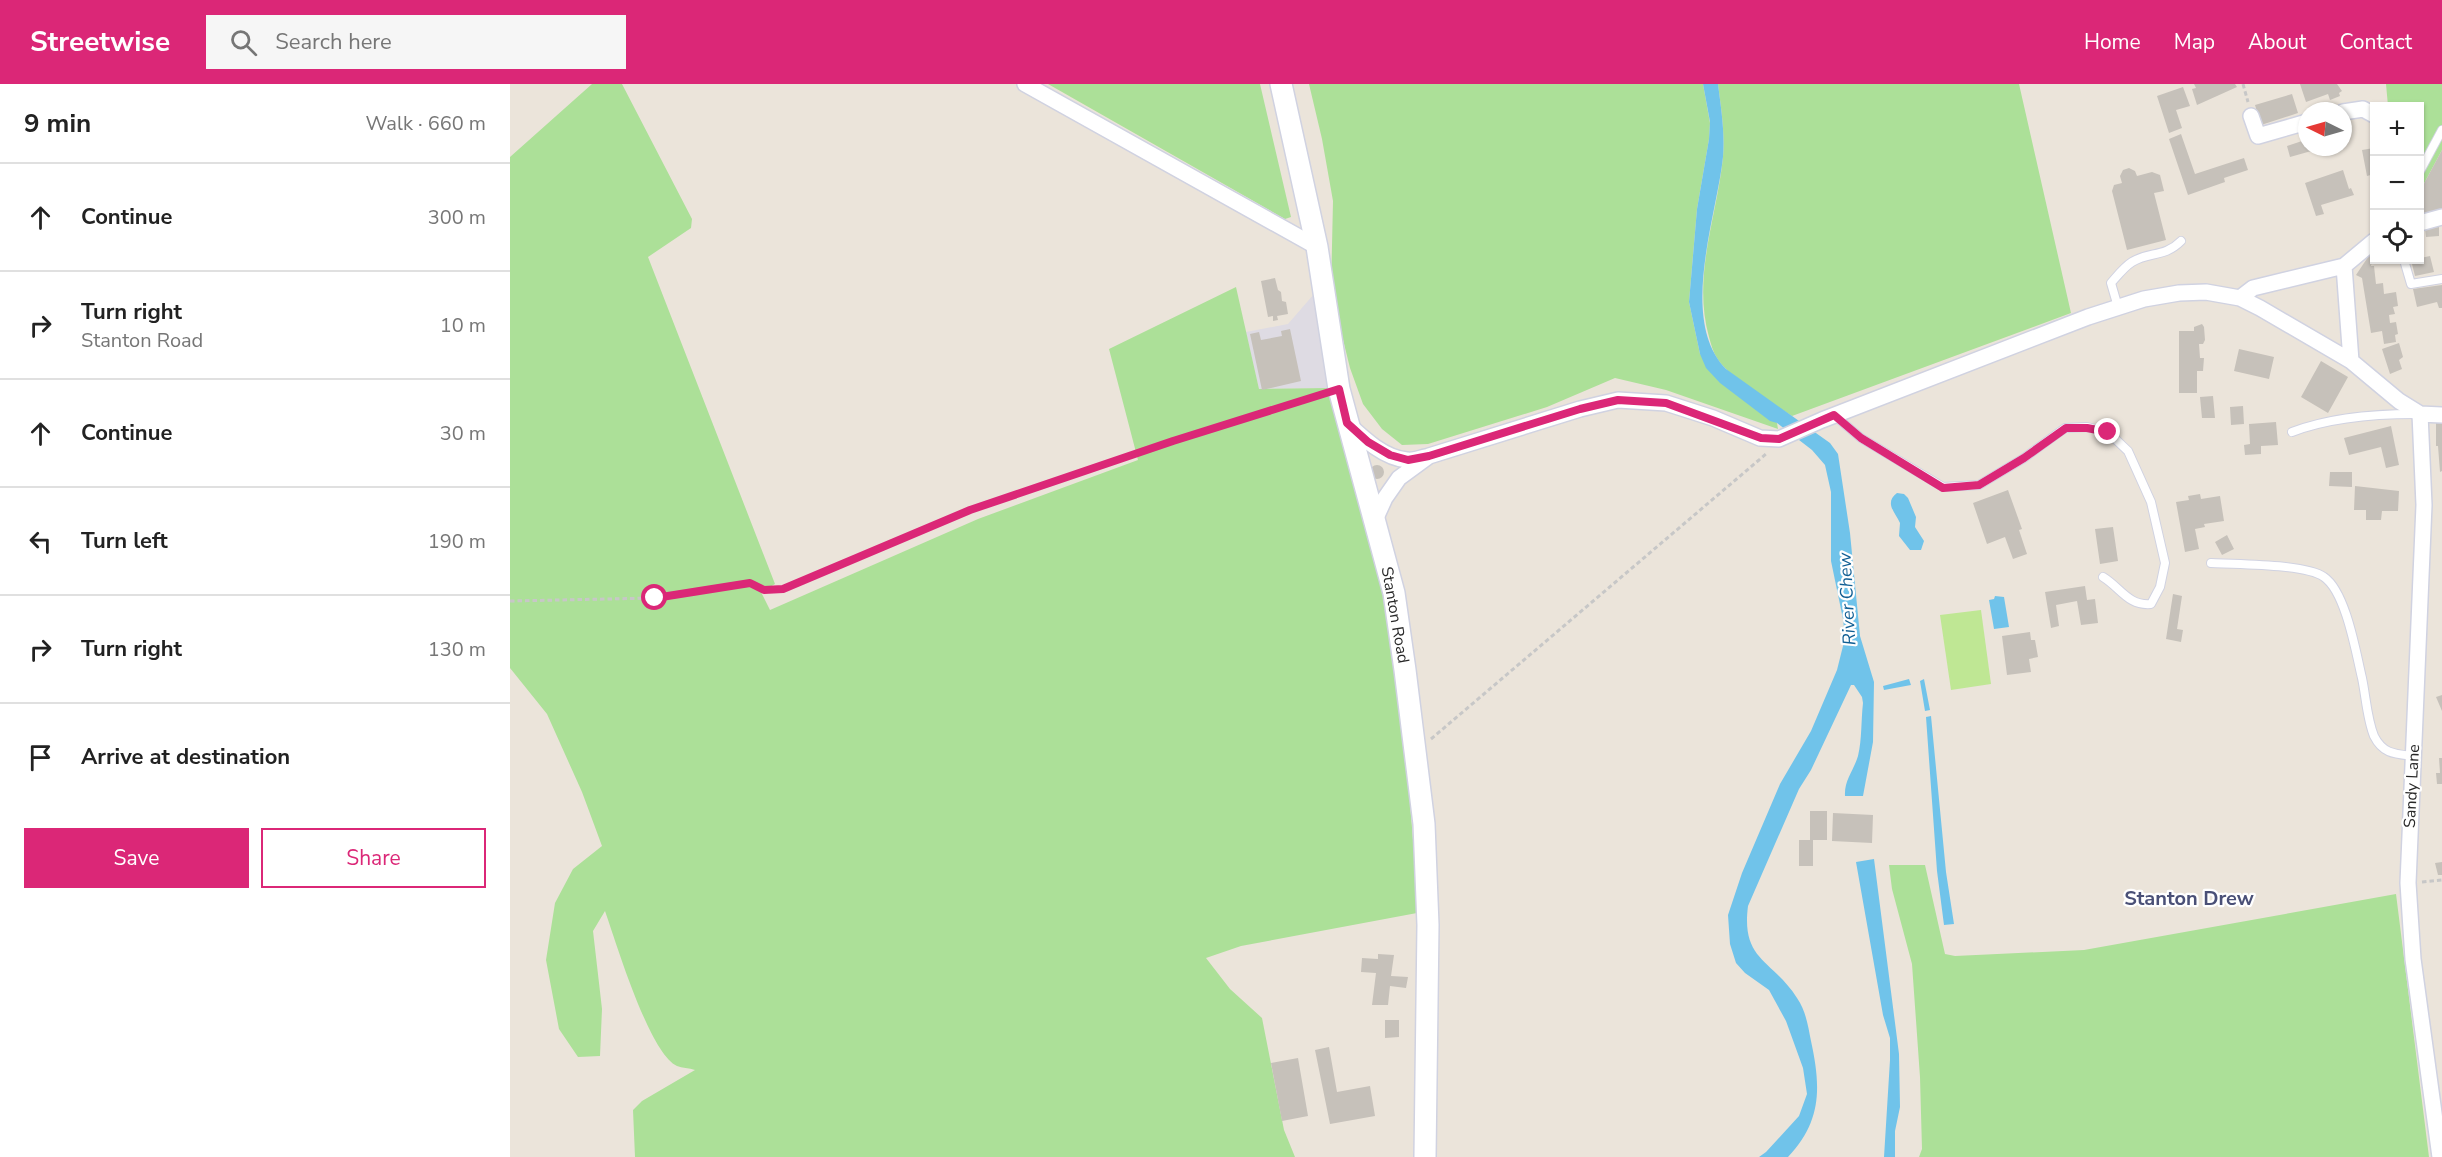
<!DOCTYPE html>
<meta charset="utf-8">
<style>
:root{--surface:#fff;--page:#f6f6f6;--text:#222;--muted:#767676;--line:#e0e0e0;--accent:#db2777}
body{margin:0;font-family:"Nunito Sans",sans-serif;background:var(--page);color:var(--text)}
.controls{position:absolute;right:18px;top:18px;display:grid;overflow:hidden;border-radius:0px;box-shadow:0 2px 4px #0004}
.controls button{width:54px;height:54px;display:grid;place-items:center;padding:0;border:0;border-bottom:2px solid var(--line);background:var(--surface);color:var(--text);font:30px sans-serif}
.compass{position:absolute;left:1788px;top:18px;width:54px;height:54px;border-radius:50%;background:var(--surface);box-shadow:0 2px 4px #0004;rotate:275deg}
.stop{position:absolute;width:18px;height:18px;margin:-14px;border:4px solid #db2777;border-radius:50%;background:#fff}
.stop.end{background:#db2777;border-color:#fff;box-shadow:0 2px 6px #0008}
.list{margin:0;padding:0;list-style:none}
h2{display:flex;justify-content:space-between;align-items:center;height:78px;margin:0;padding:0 24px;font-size:26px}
h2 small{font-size:20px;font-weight:400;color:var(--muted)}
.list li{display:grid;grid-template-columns:39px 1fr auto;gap:18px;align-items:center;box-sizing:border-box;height:108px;padding:0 24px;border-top:2px solid var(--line)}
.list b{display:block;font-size:22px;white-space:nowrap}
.list p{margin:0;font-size:20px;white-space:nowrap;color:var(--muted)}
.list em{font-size:20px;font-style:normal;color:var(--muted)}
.actions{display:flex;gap:12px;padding:18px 24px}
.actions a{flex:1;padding:14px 0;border:2px solid var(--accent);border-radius:0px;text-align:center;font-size:21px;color:var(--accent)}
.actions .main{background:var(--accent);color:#fff}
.icon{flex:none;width:33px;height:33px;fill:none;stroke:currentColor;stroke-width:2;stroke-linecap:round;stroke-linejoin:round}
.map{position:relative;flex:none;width:1932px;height:1073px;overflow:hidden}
header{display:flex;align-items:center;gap:36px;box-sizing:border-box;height:84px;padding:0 30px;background:var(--accent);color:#fff}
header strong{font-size:28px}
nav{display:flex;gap:33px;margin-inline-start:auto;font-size:21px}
.search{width:420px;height:54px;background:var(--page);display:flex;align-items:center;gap:15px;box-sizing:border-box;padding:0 21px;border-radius:0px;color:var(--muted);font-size:22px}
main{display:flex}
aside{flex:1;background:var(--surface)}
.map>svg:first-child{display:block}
.industrial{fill:#dedbe3}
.green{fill:#ace098}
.pitch{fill:#bfe794}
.water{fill:#70c3ea}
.building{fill:#c6c1ba}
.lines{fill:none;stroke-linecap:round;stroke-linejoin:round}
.service-casing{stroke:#d0d2e1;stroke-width:10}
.minor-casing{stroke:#d0d2e1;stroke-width:18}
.secondary-casing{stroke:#d0d2e1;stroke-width:24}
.path{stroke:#c7c7c7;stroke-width:3;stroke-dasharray:4.5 3;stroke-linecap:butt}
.service{stroke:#fff;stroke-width:8}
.minor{stroke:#fff;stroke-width:15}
.secondary{stroke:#fff;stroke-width:21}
.route{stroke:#db2777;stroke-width:8}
.labels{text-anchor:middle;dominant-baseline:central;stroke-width:4.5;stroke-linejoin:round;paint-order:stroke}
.street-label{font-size:16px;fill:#282828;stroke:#fff}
.water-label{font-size:18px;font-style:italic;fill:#115f94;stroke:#fff}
.quarter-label{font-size:20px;font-weight:bold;fill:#4a5077;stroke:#fff}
</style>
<header>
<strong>Streetwise</strong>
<div class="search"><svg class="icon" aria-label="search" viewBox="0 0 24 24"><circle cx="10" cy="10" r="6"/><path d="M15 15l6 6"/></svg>Search here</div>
<nav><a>Home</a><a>Map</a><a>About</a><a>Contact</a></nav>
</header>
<main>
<aside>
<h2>9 min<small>Walk · 660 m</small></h2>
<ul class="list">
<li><svg class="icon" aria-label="ahead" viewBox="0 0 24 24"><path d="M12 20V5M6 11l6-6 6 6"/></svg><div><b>Continue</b></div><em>300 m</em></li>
<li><svg class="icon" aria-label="right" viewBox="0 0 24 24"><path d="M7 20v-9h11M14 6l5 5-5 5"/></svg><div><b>Turn right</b><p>Stanton Road</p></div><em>10 m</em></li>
<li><svg class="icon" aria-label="ahead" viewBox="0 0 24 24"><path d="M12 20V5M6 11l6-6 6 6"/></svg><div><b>Continue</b></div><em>30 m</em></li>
<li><svg class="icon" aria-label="left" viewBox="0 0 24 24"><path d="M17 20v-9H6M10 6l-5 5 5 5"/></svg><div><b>Turn left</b></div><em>190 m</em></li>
<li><svg class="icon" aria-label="right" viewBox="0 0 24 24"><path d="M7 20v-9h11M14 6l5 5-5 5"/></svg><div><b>Turn right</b></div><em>130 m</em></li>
<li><svg class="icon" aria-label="arrive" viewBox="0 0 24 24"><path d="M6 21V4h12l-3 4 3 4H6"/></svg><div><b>Arrive at destination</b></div></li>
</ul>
<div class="actions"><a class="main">Save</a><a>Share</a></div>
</aside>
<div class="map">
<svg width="1932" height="1073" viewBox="0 0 1932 1073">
<rect width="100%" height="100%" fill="#ebe4da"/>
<path class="industrial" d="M804 210 819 304 749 305 736 248 778 240Z"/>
<path class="green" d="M82 0H112L182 135 181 144 138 173 265 500 251 508 260 526 468 435 628 376 599 265 726 203 749 305 819 304 862 461 888 573 904 768 907 829 731 862 696 874 720 905 752 934 774 1046 785 1073H125L123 1026 132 1017 185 986C179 984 172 984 167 982 139 969 106 858 95 827L83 847 92 925 90 972 68 973 49 945 36 876 45 819 63 785 92 762 72 708 37 630 0 584V73Z
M538 0H750L781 133 775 135Z
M799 0H1193L1200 39 1199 55 1187 125 1179 218 1190 270 1267 339 1268 345 1156 306 1105 294 1037 323 918 360 892 361 872 345 853 320 840 284 821 207 823 117 812 55Z
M1208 0H1509L1561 229 1282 332C1262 319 1219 294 1207 274 1203 268 1201 260 1199 253 1182 192 1207 133 1213 73 1215 48 1211 24 1208 0Z
M1876 0H1932V66L1910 107V22H1878Z
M1379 781H1415L1435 870 1445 872 1574 866 1886 810 1919 1073H1409L1412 1065 1410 993 1402 880 1382 805Z"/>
<path class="pitch" d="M1471 526 1481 600 1441 606 1430 531Z"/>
<path class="water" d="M1193 0H1208C1211 24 1215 48 1213 73 1207 132 1168 236 1216 285L1320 359 1328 370 1340 449 1350 552 1364 598 1363 658 1353 712H1335C1334 696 1344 686 1348 672 1352 655 1351 636 1353 619L1352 613 1344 601H1341L1301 686 1289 705 1238 822C1231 877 1262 875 1287 914 1296 927 1298 942 1301 957 1311 1003 1312 1037 1278 1073H1249L1256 1068 1289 1032 1297 1010 1293 984 1276 937 1259 906 1235 889 1226 879 1220 860 1218 831 1232 789 1270 700 1301 647 1327 586 1335 554 1333 535 1321 477V408L1315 381 1302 366 1267 339 1260 337 1210 299 1196 284 1190 270 1179 218 1187 125 1199 55 1200 38Z
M1387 409 1394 410 1398 414 1406 433 1405 443 1414 457 1411 466H1400L1389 452 1390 439C1385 428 1374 419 1387 409Z
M1485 512 1494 513 1499 543 1484 545 1479 516 1484 515Z
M1399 595 1401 601 1374 606 1373 602Z
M1414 595 1420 626 1415 627 1410 597Z
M1421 632 1436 788 1444 840 1434 841 1427 787 1416 633Z
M1364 775 1389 970 1390 1023 1385 1047V1073H1374L1380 976V954L1373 931 1346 778Z"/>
<path class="building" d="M1684 0H1725L1727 3 1687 21 1682 5 1686 4Z
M1790 0H1827L1832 7 1829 9 1830 12 1820 16 1818 10 1796 18Z
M1673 3 1680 22 1666 26 1672 44 1659 49 1647 12Z
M1782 10 1788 29 1751 41 1745 21Z
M1671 50 1685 90 1734 74 1738 86 1714 94 1715 98 1678 111 1659 55Z
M1795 56 1797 63 1812 64 1780 73 1777 62Z
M1864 64V90L1857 92 1852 66Z
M1932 66V128L1910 133V107Z
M1619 84 1625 87 1627 92 1642 88 1650 91 1654 107 1644 109 1656 156 1617 166 1602 107 1604 101 1612 99 1610 92 1613 86Z
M1833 86 1839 105 1841 104 1844 111 1811 121 1814 130 1806 132 1795 99Z
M1929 143V152L1916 153 1915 144Z
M1860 170 1864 172 1861 182H1864L1866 200 1873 199 1874 210 1886 208 1888 222 1883 223 1885 230 1879 231 1880 239 1886 238 1888 250 1885 251 1886 258 1874 260 1872 247 1861 249 1852 194 1846 191Z
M1920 172 1924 188 1905 192 1901 176Z
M765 194 768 206 771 208 772 217 776 218 778 230 767 232 768 236 763 237V232L758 233 751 197Z
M1932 201V224H1929L1927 218 1907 223 1903 205Z
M1692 240 1694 243 1695 256 1693 260H1689L1690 274H1694L1693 287H1687V309H1669V247H1684V243Z
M780 245 791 297 752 306 740 250 749 248 751 256 772 252 771 247Z
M1889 259 1893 273 1889 276 1892 285 1880 290 1872 265Z
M1729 265 1764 273 1759 295 1724 287Z
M1811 277 1838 293 1818 329 1791 313Z
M1703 312 1705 334H1692L1690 313Z
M1733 322 1734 340 1721 341 1720 323Z
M1766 338 1768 361 1751 362V370L1735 371 1734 361 1740 360 1739 340Z
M1926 339H1932V387L1930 388 1928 362H1926Z
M1881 342 1889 381 1876 384 1871 363 1839 371 1834 354Z
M860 388a7 7 0 1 1 14 0a7 7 0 1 1-14 0Z
M1820 388H1842V403L1819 402Z
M1845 402 1889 407 1888 427H1872L1871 436H1856V426H1844Z
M1498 406 1512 445 1509 446 1517 470 1503 475 1495 453 1477 460 1463 419Z
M1690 410 1691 415 1710 412 1714 437 1694 440 1695 443 1685 445 1689 465 1675 468 1666 418 1679 416 1678 412Z
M1603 443 1608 477 1590 480 1585 445Z
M1717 451 1724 465 1712 471 1705 458Z
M1575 502 1577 516 1585 515 1588 539 1571 541 1567 517 1546 521 1549 542 1541 544 1535 508Z
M1663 510 1672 512 1667 545 1673 546 1671 558 1656 555Z
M1520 548 1521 556H1525L1528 573 1519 575 1521 588 1497 591 1492 552Z
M1932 611V627L1926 613Z
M1929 674H1932V700H1927L1926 689H1930Z
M1300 727H1317V756H1303V782H1289V756H1300Z
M1323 729 1363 731 1362 759 1322 757Z
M1932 778V791H1928L1925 779Z
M868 870 884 871 881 892 898 893 896 904 880 902 878 921H862L866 889 851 888 852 874 868 875Z
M875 936H889V953L875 954Z
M819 963 827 1008 860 1002 865 1032 820 1040 805 966Z
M788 974 798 1032 772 1037 761 979Z"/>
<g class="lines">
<g class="service-casing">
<path id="service" d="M1910 87 1932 46
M1894 176 1901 200 1932 195
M1608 223 1601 199C1608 191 1614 183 1622 178 1640 167 1654 174 1671 157
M1324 331 1351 354 1433 403 1469 401 1514 374 1555 344 1577 343 1598 348 1618 367 1641 418 1655 479 1650 503 1641 520C1618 522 1611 504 1593 493
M1782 348C1821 333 1864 330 1905 330
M1701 479C1725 480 1796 480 1814 493 1836 508 1846 569 1852 594 1856 613 1857 635 1864 652 1873 670 1885 670 1903 672"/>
</g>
<g class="minor-casing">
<path id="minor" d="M515 0 807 163
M1833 28 1853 25 1864 31
M1741 32 1748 52 1797 38
M1910 139 1932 133
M1834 182 1841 277 1889 317 1910 330 1932 331
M1730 214 1750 224 1841 277
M1910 330 1914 421 1898 799 1903 875 1930 1073
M838 340C854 355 874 374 897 376 903 377 910 374 916 373
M865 436 875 414 889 394 919 372 1070 325 1108 316 1156 319 1203 334 1250 354 1269 355 1312 336 1578 233 1634 215 1669 209 1696 208 1730 214 1743 204 1834 182 1864 157"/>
</g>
<g class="secondary-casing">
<path id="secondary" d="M771 0 807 163 829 305 884 509 895 586 914 740 918 841 915 1073"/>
</g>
<path class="path" d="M1733 0 1738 18
M0 517 145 514 240 499 254 506 273 505 460 426 663 357 813 311
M921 655 1256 370
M1912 798 1932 796"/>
<use href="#service" class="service"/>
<use href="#minor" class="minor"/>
<use href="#secondary" class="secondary"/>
</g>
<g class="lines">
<path class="route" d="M145 514 240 499 254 506 273 505 460 426 663 357 829 305 837 339 858 358 880 371 898 376 919 372 1070 325 1108 316 1156 319 1251 354 1269 355 1324 331 1351 354 1433 404 1469 401 1514 374 1556 344H1577L1598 348"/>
</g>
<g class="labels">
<g class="street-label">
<text transform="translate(885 531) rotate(80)">Stanton Road</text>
<text transform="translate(1902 702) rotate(-87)">Sandy Lane</text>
</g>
<g class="water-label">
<text transform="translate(1337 515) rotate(-93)">River Chew</text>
</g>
<g class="quarter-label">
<text x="1679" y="814">Stanton Drew</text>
</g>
</g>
</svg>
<div class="controls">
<button>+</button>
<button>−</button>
<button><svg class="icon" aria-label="locate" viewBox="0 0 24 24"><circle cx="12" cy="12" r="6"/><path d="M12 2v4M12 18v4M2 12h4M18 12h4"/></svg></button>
</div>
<svg class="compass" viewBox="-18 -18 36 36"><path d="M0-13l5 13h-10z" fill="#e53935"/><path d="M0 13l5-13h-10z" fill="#767676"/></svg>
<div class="stop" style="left:145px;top:514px"></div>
<div class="stop end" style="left:1598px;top:348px"></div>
</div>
</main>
